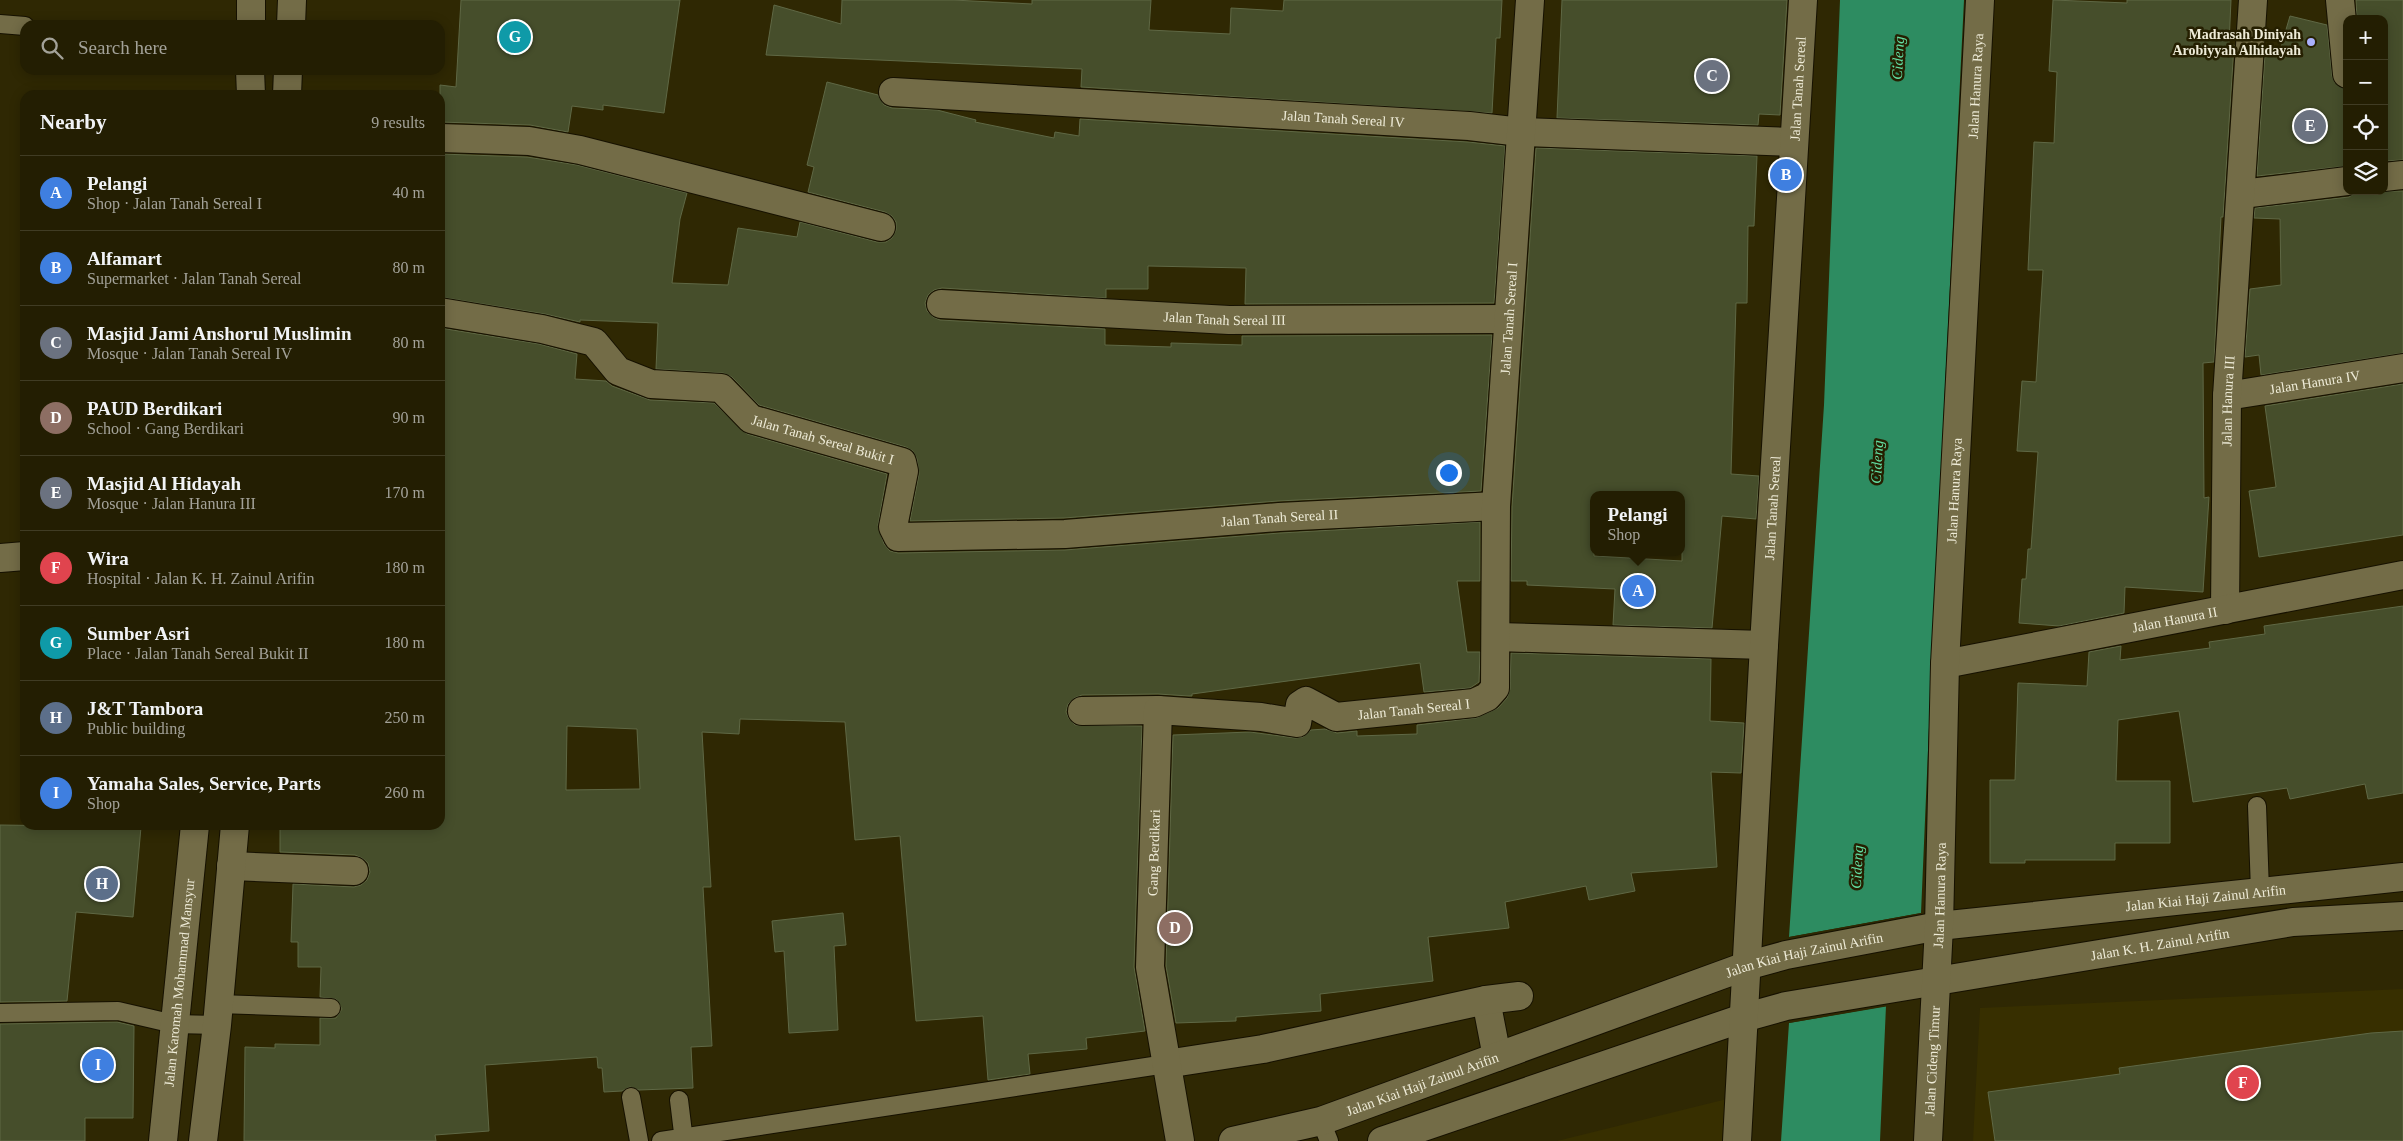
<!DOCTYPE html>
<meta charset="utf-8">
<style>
:root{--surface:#231e02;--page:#2f2b11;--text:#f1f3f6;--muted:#a3a299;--line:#403c24;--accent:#a9b0fc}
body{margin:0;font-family:Georgia,serif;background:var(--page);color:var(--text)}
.controls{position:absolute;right:15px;top:15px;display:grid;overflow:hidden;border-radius:10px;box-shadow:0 2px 12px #0003}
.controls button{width:45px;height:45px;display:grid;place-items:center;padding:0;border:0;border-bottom:1px solid var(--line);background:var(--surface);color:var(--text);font:25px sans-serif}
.you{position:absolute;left:1448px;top:472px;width:18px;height:18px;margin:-12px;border:4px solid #fff;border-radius:50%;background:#1a73e8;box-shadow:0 0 0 8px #1a73e833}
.badge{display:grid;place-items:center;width:32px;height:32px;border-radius:50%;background:var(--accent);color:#fff;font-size:16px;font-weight:700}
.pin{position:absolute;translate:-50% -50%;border:2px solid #fff;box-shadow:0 1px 5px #0006}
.popup{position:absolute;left:1590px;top:491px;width:95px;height:65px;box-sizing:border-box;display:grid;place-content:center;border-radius:10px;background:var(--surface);filter:drop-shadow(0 1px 4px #0005);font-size:16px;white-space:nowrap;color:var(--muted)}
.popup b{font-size:19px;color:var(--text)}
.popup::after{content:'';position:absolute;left:50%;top:100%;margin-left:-10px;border:10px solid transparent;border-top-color:var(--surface)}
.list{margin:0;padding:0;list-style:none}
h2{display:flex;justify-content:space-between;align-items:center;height:65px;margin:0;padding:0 20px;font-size:21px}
h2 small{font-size:16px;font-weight:400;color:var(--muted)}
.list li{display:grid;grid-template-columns:32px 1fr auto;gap:15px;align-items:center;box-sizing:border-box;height:75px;padding:0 20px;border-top:1px solid var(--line)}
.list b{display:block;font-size:19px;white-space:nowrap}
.list p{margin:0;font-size:16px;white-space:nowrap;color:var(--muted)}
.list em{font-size:16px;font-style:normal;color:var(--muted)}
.icon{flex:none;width:28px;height:28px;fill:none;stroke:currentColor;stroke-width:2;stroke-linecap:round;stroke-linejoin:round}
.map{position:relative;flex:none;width:2403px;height:1141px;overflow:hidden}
.search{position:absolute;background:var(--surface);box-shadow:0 2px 12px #0003;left:20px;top:20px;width:425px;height:55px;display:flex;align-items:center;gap:12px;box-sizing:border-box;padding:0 18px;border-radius:15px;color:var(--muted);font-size:19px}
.panel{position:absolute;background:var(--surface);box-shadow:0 2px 12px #0003;left:20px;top:90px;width:425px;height:740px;border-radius:15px}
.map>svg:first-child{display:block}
.built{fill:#372f00}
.water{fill:#2d8c61}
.pier{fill:#2f2803}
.building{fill:#464e2b;stroke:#5f6845;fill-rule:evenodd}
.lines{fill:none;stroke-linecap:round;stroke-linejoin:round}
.lane-casing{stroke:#161100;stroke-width:20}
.street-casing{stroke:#161100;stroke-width:30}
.secondary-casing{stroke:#161100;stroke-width:30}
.lane{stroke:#736c47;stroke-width:18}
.street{stroke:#736c47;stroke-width:28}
.secondary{stroke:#736c47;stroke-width:28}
.poi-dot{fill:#a9b0fc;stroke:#251f00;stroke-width:2}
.labels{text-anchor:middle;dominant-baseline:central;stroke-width:5;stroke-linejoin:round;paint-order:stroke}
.poi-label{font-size:14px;font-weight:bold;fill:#eeebd7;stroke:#251f00;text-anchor:end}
.street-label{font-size:14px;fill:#eeebd7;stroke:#251f00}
.water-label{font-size:15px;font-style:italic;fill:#63dea2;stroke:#251f00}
</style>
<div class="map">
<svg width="2403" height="1141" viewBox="0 0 2403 1141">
<rect width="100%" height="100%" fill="#2f2803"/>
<path class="built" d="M2403 989V1141H1973L1980 1008Z
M1731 1098 1729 1141H1557Z"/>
<path class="water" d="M1840 0H1964L1934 611 1921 913 1789 937 1824 405Z
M1886 1006 1880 1141H1781L1789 1023Z"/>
<path class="pier" d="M1921 913V916L1789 939V937Z
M1886 1004 1889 1006 1789 1023V1021Z"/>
<path class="building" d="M461 0H680L664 113 603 105V110L572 106 568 132 530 125 440 122V85L456 87Z
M842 0H953L1032 4V0H1151L1149 30 1230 34 1231 8 1283 11 1284 0H1502L1500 38H1496L1492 113 1081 87 1082 69 766 55 774 5 841 24Z
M1562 0H1787L1780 115 1759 114 1758 125 1557 118Z
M2053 0 2127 3V0H2231L2229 44 2234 45 2223 217H2221L2214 362 2203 363 2204 498 2209 497 2203 592 2125 587 2124 613 2059 626 2019 623 2022 579H2026L2028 549H2031L2038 452 2017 451 2022 381 2036 382 2043 270H2028L2034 142 2054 143 2057 72 2049 71Z
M2356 0H2403V160L2384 161V19H2357Z
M2290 16 2327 25 2332 76 2335 83 2347 89V166L2257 176 2265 54 2278 57Z
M827 82 878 95 884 105 892 108 937 110 976 120 975 122 1054 138 1055 132 1079 136 1080 119 1468 142 1505 146 1494 303 1245 304 1246 268 1148 266V289H1106V298L942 288 934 290 928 295 925 303 927 311 933 317 940 320 1105 329V345L1171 347V343L1242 345V336L1492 335 1481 491 1278 501 1064 518 910 521 919 474 917 459 913 451 906 447 759 405 732 377 723 373 656 369 658 323 580 320V322L545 314 440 297V154L527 157 577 165 687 193 680 219 672 283 728 285 738 228 797 237 800 222 877 242H886L892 238 896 230V222L892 216 885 212 808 192 814 167 807 165Z
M1536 148 1757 156 1754 226H1748L1747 303H1736L1731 474 1759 476 1756 519 1722 516 1712 628 1613 625 1615 589 1527 585V581H1511L1512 507ZM1594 495H1682V561L1594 556Z
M2358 191H2403V353L2261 375 2259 355 2245 357 2250 289 2281 285 2280 219 2254 218 2255 208 2349 197Z
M440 328 539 344 577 354 575 379 606 381 612 386 650 400 714 403 747 434 887 474 878 525 884 544 890 551 898 553 1065 550 1280 533 1480 522V581H1457L1467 652H1480L1479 682 1470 688 1424 692 1420 663 1192 694V696H1189L1158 694 1082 695 1074 698 1068 704 1066 712 1069 719 1075 725 1142 726 1134 967 1145 1031 1086 1038 1087 1049 1028 1054 1030 1074 988 1080 983 1016 916 1021 900 836 855 840 845 722 740 719 739 734 702 732 711 887H703L712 1046 691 1047 693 1088 639 1090 630 1087 622 1091 604 1092 602 1068H598L597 1057 485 1065 489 1131 435 1135 436 1141H244L245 1047 275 1048V1044L320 1045V1018H336L342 1009 336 999 320 997 321 967H298V942H291L293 884 354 887 361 885 367 880 370 872 368 863 362 858 355 855 280 852V825H440ZM567 726 637 729 640 789 566 790Z
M2403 384V535L2259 557 2249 491 2276 487 2265 406Z
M2403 606V793L2368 799 2365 784 2290 799 2287 788 2193 802 2179 711 2118 720 2116 781H2170V843H2115V860H2025V863H1990V780H2015L2018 683 2087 686 2089 652 2121 646 2120 660 2210 648 2209 642 2265 634 2264 626Z
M1511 653 1711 659 1710 721 1744 723 1741 773 1711 772 1717 867 1631 873 1635 891 1589 900 1586 886 1505 902 1509 928 1428 937 1433 981 1320 994 1321 1011 1236 1017V1021L1176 1023 1166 966 1173 735 1250 732 1295 738 1303 737 1311 730 1325 729 1337 733 1357 731V736L1417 734V725L1476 718 1498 708 1507 698 1510 689Z
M0 825 141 827 133 917 76 912 67 1001 0 1002Z
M843 913 846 945 834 946 838 1030 789 1033 784 951 775 952 772 921Z
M117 1022 134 1026 133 1118H85V1141H0V1024Z
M2403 1031V1141H1995L1988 1092 2120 1074 2119 1068 2371 1033Z"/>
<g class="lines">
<g class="lane-casing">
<path id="lane" d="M0 24 25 26
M2257 806 2260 891
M218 1004 331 1008
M0 1013 118 1011 174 1024 217 1025
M631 1097 639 1141
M679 1100 684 1141
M1321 1121 1329 1141
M661 1141 1166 1064"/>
</g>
<g class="street-casing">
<g id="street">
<path d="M2340 0 2347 74"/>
<path id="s1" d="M893 92 1469 126 1521 132 1794 142"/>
<path d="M440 138 529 141 580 150 881 227"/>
<path d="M2384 177 2403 175"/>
<path d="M2242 194 2347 181"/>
<path id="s2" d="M941 304 1229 320 1507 319"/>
<path id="s3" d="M440 312 542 329 594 342 618 371 651 384 721 388 751 419 902 462 904 471 893 527 898 537 1065 534 1279 517 1496 506"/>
<path id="s4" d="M2227 396 2403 368"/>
<path d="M0 558 25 556"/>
<path id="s5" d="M2225 610 2227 396 2253 0"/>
<path d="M1497 637 1764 645"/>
<path id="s6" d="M1945 664 2403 575"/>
<path d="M1082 711 1158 710"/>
<path d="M231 866 354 871"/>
<path d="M1486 1000 1497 1057"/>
<path d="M1166 1064 1263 1049 1486 1000 1519 996"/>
<path id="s7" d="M1180 1141 1150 967 1158 710 1261 717 1297 723 1300 705 1306 701 1336 717 1474 703 1487 697 1495 688 1496 506 1530 0"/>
</g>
</g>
<g class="secondary-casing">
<g id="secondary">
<path d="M251 25V0"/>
<path d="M291 25 292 0"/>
<path d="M250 70 251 95"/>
<path d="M287 95 288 70"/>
<path id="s8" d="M163 1141 195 825"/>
<path d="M203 1141 217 1025 235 825"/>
<path id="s9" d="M1233 1141 1321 1121 1746 966 1786 955 1939 926 2403 877"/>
<path id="s10" d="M1382 1141 1743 1018 1786 1006 2293 922 2403 916"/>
<path id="s11" d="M1737 1141 1764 645 1803 0"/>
<path id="s12" d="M1928 1141 1939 926 1945 664 1980 0"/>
</g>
</g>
<use href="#lane" class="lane"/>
<use href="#street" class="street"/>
<use href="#secondary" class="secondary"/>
</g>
<circle class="poi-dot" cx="2311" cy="42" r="5"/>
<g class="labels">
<g class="poi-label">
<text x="2301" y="34">Madrasah Diniyah<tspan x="2301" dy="16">Arobiyyah Alhidayah</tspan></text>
</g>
<g class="street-label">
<text stroke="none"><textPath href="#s12" startOffset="1056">Jalan Hanura Raya</textPath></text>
<text stroke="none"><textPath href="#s11" startOffset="1054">Jalan Tanah Sereal</textPath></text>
<text stroke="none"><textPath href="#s1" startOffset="451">Jalan Tanah Sereal IV</textPath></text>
<text stroke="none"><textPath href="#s2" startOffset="284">Jalan Tanah Sereal III</textPath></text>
<text stroke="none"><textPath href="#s7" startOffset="1168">Jalan Tanah Sereal I</textPath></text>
<text stroke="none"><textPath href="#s4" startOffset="89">Jalan Hanura IV</textPath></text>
<text stroke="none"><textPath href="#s5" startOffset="209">Jalan Hanura III</textPath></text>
<text stroke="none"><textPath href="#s3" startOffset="418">Jalan Tanah Sereal Bukit I</textPath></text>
<text stroke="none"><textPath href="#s12" startOffset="651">Jalan Hanura Raya</textPath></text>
<text stroke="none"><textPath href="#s11" startOffset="634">Jalan Tanah Sereal</textPath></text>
<text stroke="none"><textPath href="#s3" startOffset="960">Jalan Tanah Sereal II</textPath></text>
<text stroke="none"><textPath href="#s6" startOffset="234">Jalan Hanura II</textPath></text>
<text stroke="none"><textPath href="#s7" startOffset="711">Jalan Tanah Sereal I</textPath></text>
<text stroke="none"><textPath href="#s7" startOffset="291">Gang Berdikari</textPath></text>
<text stroke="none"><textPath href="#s12" startOffset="246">Jalan Hanura Raya</textPath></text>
<text stroke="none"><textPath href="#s9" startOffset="1008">Jalan Kiai Haji Zainul Arifin</textPath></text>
<text stroke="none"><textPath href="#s10" startOffset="805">Jalan K. H. Zainul Arifin</textPath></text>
<text stroke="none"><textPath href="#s9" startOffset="602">Jalan Kiai Haji Zainul Arifin</textPath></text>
<text stroke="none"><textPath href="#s8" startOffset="159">Jalan Karomah Mohammad Mansyur</textPath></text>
<text stroke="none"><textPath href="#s12" startOffset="80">Jalan Cideng Timur</textPath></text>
<text stroke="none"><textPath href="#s9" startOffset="198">Jalan Kiai Haji Zainul Arifin</textPath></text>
</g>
<g class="water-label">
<text transform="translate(1898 58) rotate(-87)">Cideng</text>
<text transform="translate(1877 462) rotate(-87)">Cideng</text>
<text transform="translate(1857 867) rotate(-87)">Cideng</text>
</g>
</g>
</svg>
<div class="controls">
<button>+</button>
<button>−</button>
<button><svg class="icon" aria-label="locate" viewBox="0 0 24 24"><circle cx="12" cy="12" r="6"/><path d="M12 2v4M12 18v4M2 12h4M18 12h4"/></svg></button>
<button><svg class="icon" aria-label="layers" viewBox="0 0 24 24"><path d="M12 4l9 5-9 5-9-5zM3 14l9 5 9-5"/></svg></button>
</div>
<div class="you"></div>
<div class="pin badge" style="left:1638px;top:591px;background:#3f7fe0">A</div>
<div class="popup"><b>Pelangi</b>Shop</div>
<div class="pin badge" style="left:1786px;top:175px;background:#3f7fe0">B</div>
<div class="pin badge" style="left:1712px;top:76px;background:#6b7280">C</div>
<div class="pin badge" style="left:1175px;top:928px;background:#8d6e63">D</div>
<div class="pin badge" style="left:2310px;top:126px;background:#6b7280">E</div>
<div class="pin badge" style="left:2243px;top:1083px;background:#e0444e">F</div>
<div class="pin badge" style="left:515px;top:37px;background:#0f9aa8">G</div>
<div class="pin badge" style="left:102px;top:884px;background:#5c6f8a">H</div>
<div class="pin badge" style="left:98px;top:1065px;background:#3f7fe0">I</div>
<div class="search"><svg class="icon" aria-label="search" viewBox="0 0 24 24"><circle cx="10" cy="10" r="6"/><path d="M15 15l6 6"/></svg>Search here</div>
<section class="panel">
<h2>Nearby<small>9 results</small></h2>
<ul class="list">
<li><span class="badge" style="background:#3f7fe0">A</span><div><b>Pelangi</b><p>Shop · Jalan Tanah Sereal I</p></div><em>40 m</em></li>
<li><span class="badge" style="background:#3f7fe0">B</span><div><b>Alfamart</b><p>Supermarket · Jalan Tanah Sereal</p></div><em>80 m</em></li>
<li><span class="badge" style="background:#6b7280">C</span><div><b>Masjid Jami Anshorul Muslimin</b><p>Mosque · Jalan Tanah Sereal IV</p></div><em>80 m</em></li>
<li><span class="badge" style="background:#8d6e63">D</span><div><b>PAUD Berdikari</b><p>School · Gang Berdikari</p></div><em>90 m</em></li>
<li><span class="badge" style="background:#6b7280">E</span><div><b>Masjid Al Hidayah</b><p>Mosque · Jalan Hanura III</p></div><em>170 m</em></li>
<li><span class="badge" style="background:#e0444e">F</span><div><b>Wira</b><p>Hospital · Jalan K. H. Zainul Arifin</p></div><em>180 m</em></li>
<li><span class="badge" style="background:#0f9aa8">G</span><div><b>Sumber Asri</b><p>Place · Jalan Tanah Sereal Bukit II</p></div><em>180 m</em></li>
<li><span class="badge" style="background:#5c6f8a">H</span><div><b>J&amp;T Tambora</b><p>Public building</p></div><em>250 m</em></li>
<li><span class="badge" style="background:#3f7fe0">I</span><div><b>Yamaha Sales, Service, Parts</b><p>Shop</p></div><em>260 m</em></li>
</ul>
</section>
</div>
